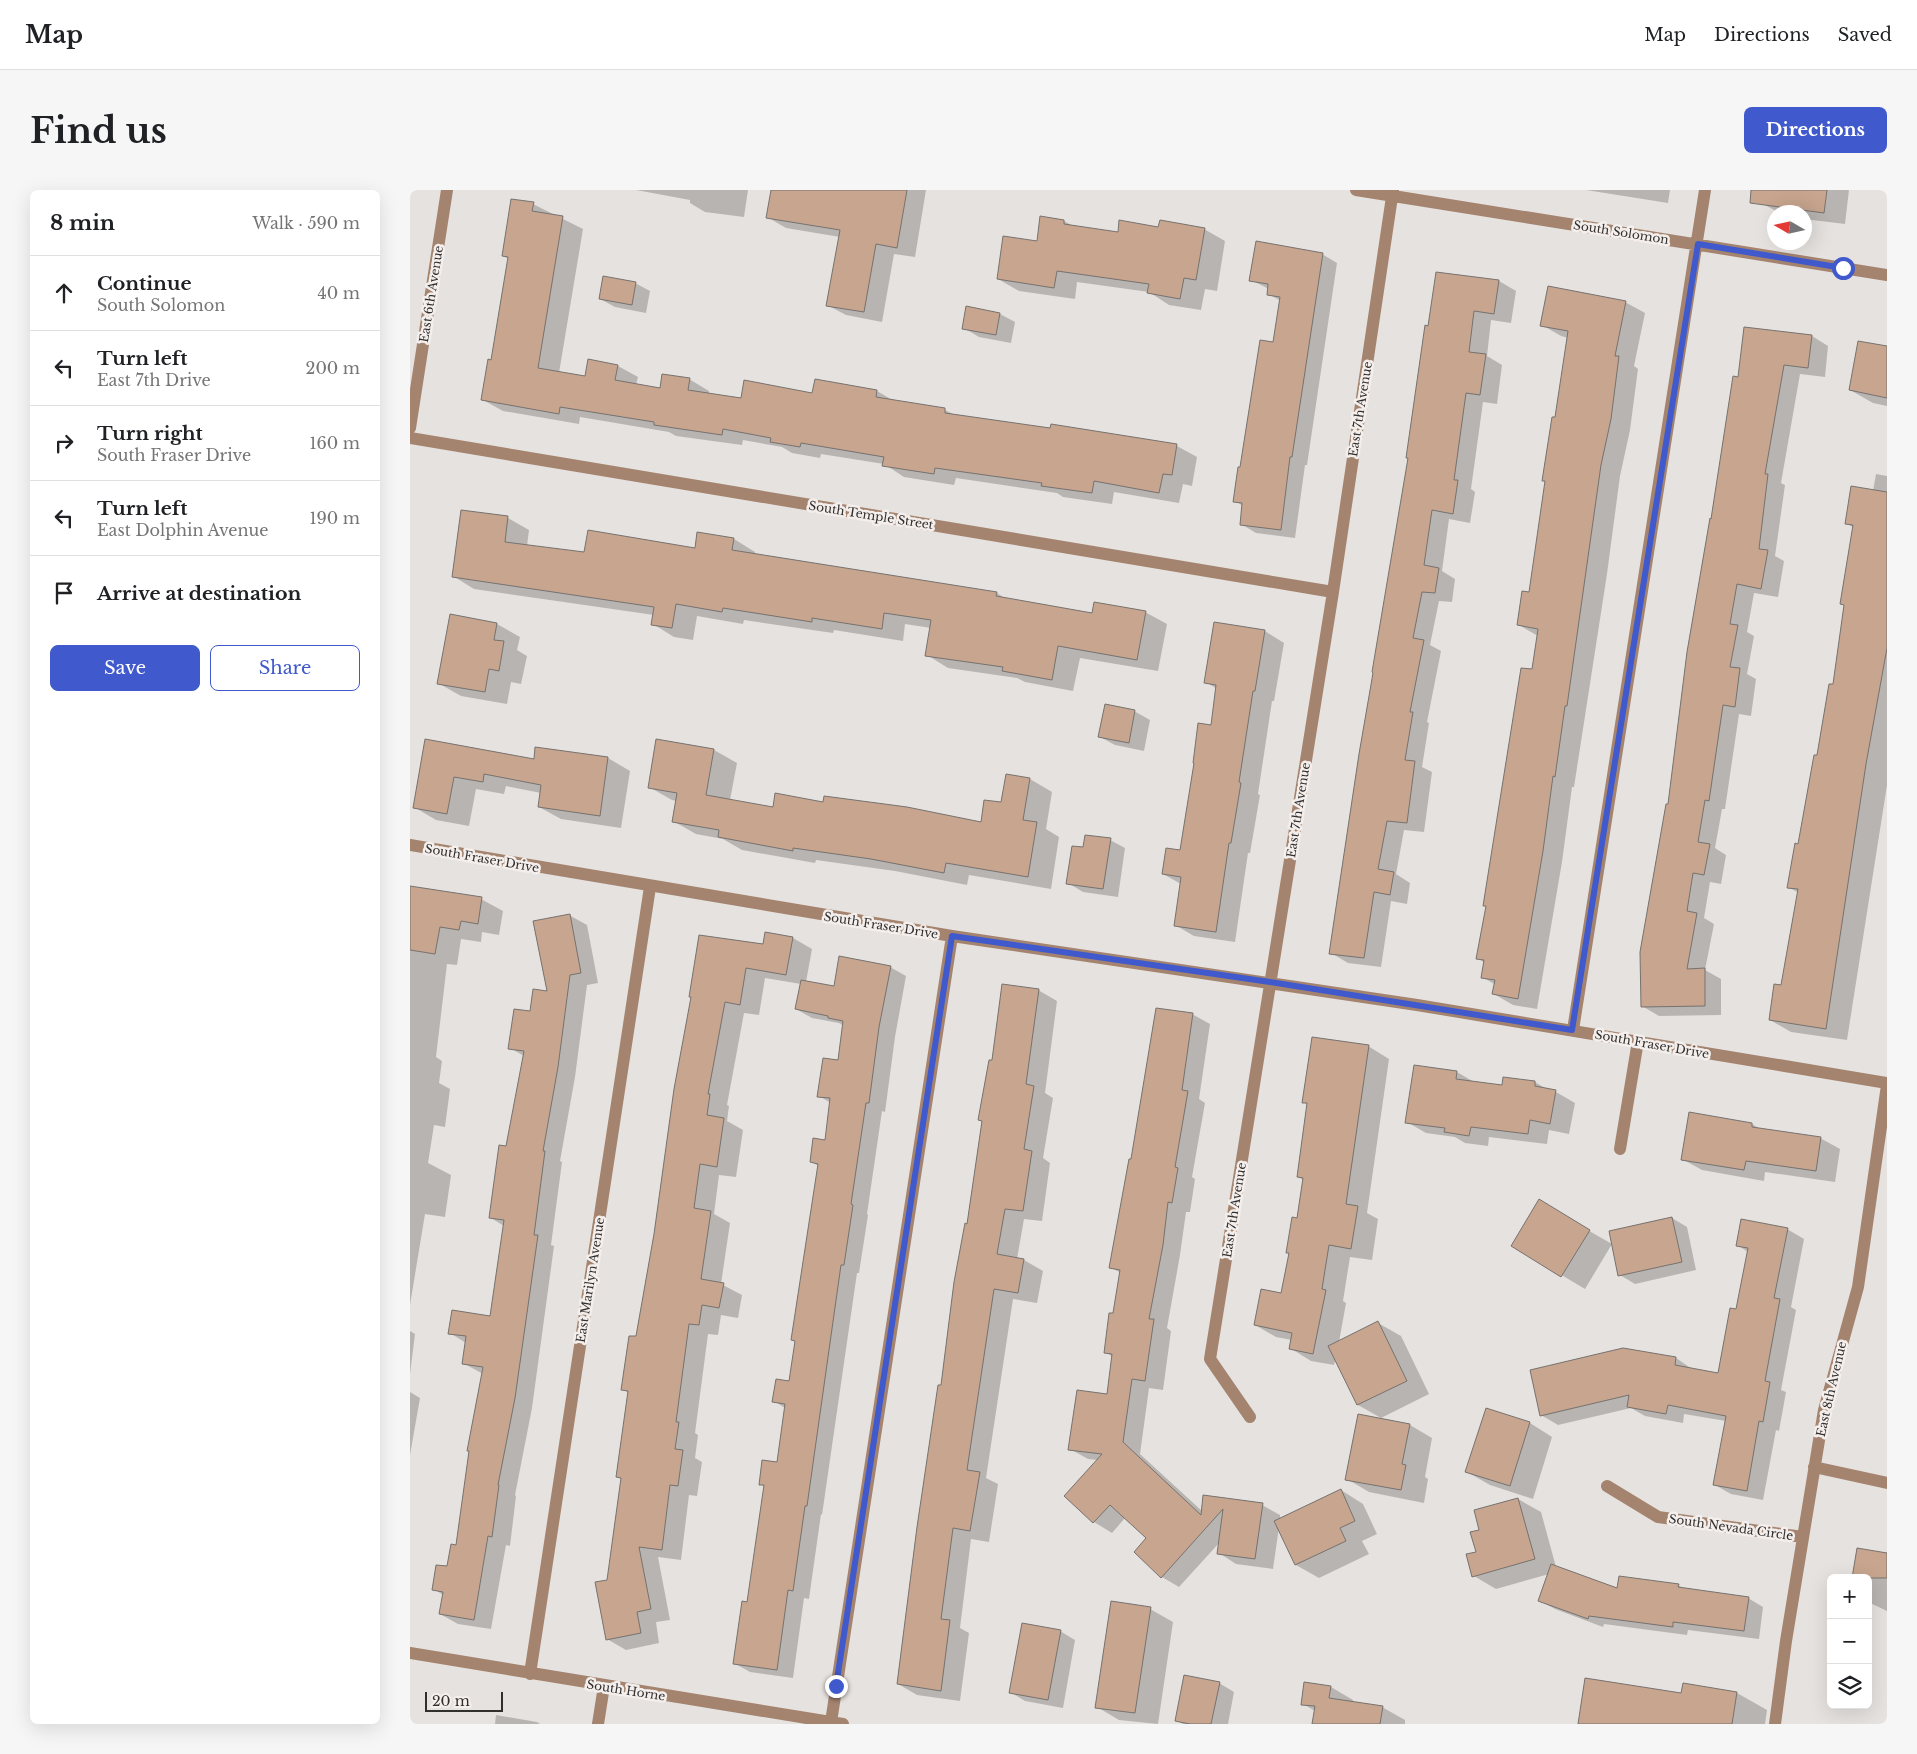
<!DOCTYPE html>
<meta charset="utf-8">
<style>
:root{--surface:#fff;--page:#f6f6f6;--text:#202124;--muted:#757577;--line:#e0e0e0;--accent:#4059cc}
body{margin:0;font-family:"Libre Baskerville",serif;background:var(--page);color:var(--text)}
.controls{position:absolute;right:15px;bottom:15px;display:grid;overflow:hidden;border-radius:8px;box-shadow:0 5px 20px #0002}
.controls button{width:45px;height:45px;display:grid;place-items:center;padding:0;border:0;border-bottom:1px solid var(--line);background:var(--surface);color:var(--text);font:25px sans-serif}
.compass{position:absolute;left:1357px;top:15px;width:45px;height:45px;border-radius:50%;background:var(--surface);box-shadow:0 5px 20px #0002;rotate:279deg}
.scale{position:absolute;left:15px;bottom:12px;width:78px;box-sizing:border-box;padding-left:5px;border:2px solid #312f2e;border-top:0;font-size:14px;line-height:18px;white-space:nowrap;color:#312f2e;-webkit-text-stroke:4px #f4efec;paint-order:stroke}
.stop{position:absolute;width:15px;height:15px;margin:-11px;border:4px solid #4059cc;border-radius:50%;background:#fff}
.stop.end{background:#4059cc;border-color:#fff;box-shadow:0 1px 5px #0008}
.list{margin:0;padding:0;list-style:none}
h2{display:flex;justify-content:space-between;align-items:center;height:65px;margin:0;padding:0 20px;font-size:21px}
h2 small{font-size:16px;font-weight:400;color:var(--muted)}
.list li{display:grid;grid-template-columns:32px 1fr auto;gap:15px;align-items:center;box-sizing:border-box;height:75px;padding:0 20px;border-top:1px solid var(--line)}
.list b{display:block;font-size:19px;white-space:nowrap}
.list p{margin:0;font-size:16px;white-space:nowrap;color:var(--muted)}
.list em{font-size:16px;font-style:normal;color:var(--muted)}
.actions{display:flex;gap:10px;padding:15px 20px}
.actions a{flex:1;padding:11px 0;border:1px solid var(--accent);border-radius:8px;text-align:center;font-size:18px;color:var(--accent)}
.actions .main{background:var(--accent);color:#fff}
.icon{flex:none;width:28px;height:28px;fill:none;stroke:currentColor;stroke-width:2;stroke-linecap:round;stroke-linejoin:round}
.map{position:relative;flex:none;width:1477px;height:1534px;overflow:hidden;border-radius:8px}
header{display:flex;align-items:center;gap:30px;box-sizing:border-box;height:70px;padding:0 25px;background:var(--surface);border-bottom:1px solid var(--line)}
header strong{font-size:24px}
nav{display:flex;gap:28px;margin-inline-start:auto;font-size:18px}
.intro{display:flex;align-items:center;justify-content:space-between;box-sizing:border-box;height:120px;padding:0 30px}
h1{margin:0;font-size:35px}
.button{padding:12px 22px;border-radius:8px;background:var(--accent);color:#fff;font-size:18px;font-weight:700}
main{display:flex;gap:30px;padding:0 30px}
aside{flex:1;background:var(--surface);border-radius:8px;box-shadow:0 5px 20px #0002}
.map>svg:first-child{display:block}
.shadow{fill:#0003}
.building{fill:#c7a58e;stroke:#76726f}
.lines{fill:none;stroke-linecap:round;stroke-linejoin:round}
.minor{stroke:#a4846f;stroke-width:12}
.route{stroke:#4059cc;stroke-width:6}
.labels{text-anchor:middle;dominant-baseline:central;stroke-width:5;stroke-linejoin:round;paint-order:stroke}
.street-label{font-size:12px;fill:#312f2e;stroke:#f4efec}
</style>
<header>
<strong>Map</strong>
<nav><a>Map</a><a>Directions</a><a>Saved</a></nav>
</header>
<div class="intro"><h1>Find us</h1><a class="button">Directions</a></div>
<main>
<aside>
<h2>8 min<small>Walk · 590 m</small></h2>
<ul class="list">
<li><svg class="icon" aria-label="ahead" viewBox="0 0 24 24"><path d="M12 20V5M6 11l6-6 6 6"/></svg><div><b>Continue</b><p>South Solomon</p></div><em>40 m</em></li>
<li><svg class="icon" aria-label="left" viewBox="0 0 24 24"><path d="M17 20v-9H6M10 6l-5 5 5 5"/></svg><div><b>Turn left</b><p>East 7th Drive</p></div><em>200 m</em></li>
<li><svg class="icon" aria-label="right" viewBox="0 0 24 24"><path d="M7 20v-9h11M14 6l5 5-5 5"/></svg><div><b>Turn right</b><p>South Fraser Drive</p></div><em>160 m</em></li>
<li><svg class="icon" aria-label="left" viewBox="0 0 24 24"><path d="M17 20v-9H6M10 6l-5 5 5 5"/></svg><div><b>Turn left</b><p>East Dolphin Avenue</p></div><em>190 m</em></li>
<li><svg class="icon" aria-label="arrive" viewBox="0 0 24 24"><path d="M6 21V4h12l-3 4 3 4H6"/></svg><div><b>Arrive at destination</b></div></li>
</ul>
<div class="actions"><a class="main">Save</a><a>Share</a></div>
</aside>
<div class="map">
<svg width="1477" height="1534" viewBox="0 0 1477 1534">
<rect width="100%" height="100%" fill="#e6e2df"/>
<path class="shadow" d="M226 0H338L334 27 295 22 280 13V10Z
M362 0H516L505 67 484 64 472 132 436 125 417 115 430 47 376 38 357 27Z
M1176 0H1260L1258 13Z
M1355 0H1439L1435 34 1394 29V22H1368L1353 14Z
M123 14 173 39 149 183 176 187 208 176 228 187 226 195 251 199 279 189 299 201V204L332 209 404 204 406 191 467 201 484 211 535 220 545 225 641 239 642 235 767 256 787 267 782 296 773 294 769 313 704 302 702 314 653 307 647 303 546 288 544 295 494 287 474 274 411 264 410 268 382 263 372 257 333 250 332 255 266 246 259 242 170 227 169 234 93 221 73 210 82 171 99 69 93 66Z
M654 31 665 37 709 44 750 38 794 39 815 51 807 101 795 99 791 120 759 115 739 102 667 92 665 109 609 101 588 89 628 52Z
M912 64 927 73 897 275H895L885 348 846 343 831 334 833 316 825 311 831 279 864 153 871 111 858 104 859 99 841 90Z
M1089 91 1106 101 1101 133 1081 130 1077 166 1092 175 1087 214 1073 212 1061 299 1065 302 1060 333 1039 329 1032 381 1045 389 1042 412 1029 411 1020 455 1031 461 1017 532 1019 533 1012 577 1022 582 1014 642 994 640 986 684 1000 693 997 714 981 711 971 777 938 773 921 763 1020 137Z
M225 93 240 101 236 123 205 117 190 109Z
M1215 112 1235 123 1224 176 1228 179 1220 240 1210 286 1197 384 1164 597H1162L1152 672 1127 819 1103 815 1084 804 1086 795 1072 787 1075 773 1067 768 1128 446 1109 435 1121 404 1136 292 1134 290 1146 229 1158 148 1151 146 1132 135Z
M590 124 605 132 601 153 569 147 554 138Z
M1402 146 1418 156 1415 187 1390 184 1371 293 1375 295 1365 366 1374 371 1368 407 1344 403 1337 442 1344 446 1337 484 1346 489 1341 526 1329 524 1315 619H1312L1305 658 1316 665 1311 694 1300 692 1294 728 1304 734 1295 780 1311 789V825L1249 826 1232 816 1259 616 1329 188Z
M1477 158V216L1463 213 1440 200Z
M1466 284 1477 286V595L1437 850 1381 842 1360 830 1372 796 1389 703 1378 697 1389 655 1424 496 1444 338 1436 333 1463 301Z
M52 321 98 328 119 340 117 356 175 364 286 359 324 349 345 362 344 365 587 403 596 409 683 424 735 422 757 434 748 481 670 468 663 501 615 492 607 488 538 478 517 465 521 438 495 434 493 451 424 440 423 443 334 430 333 434 287 426 283 450 264 447 243 434 244 425 64 399 43 386Z
M87 434 110 447 107 460 117 466 111 494 101 492 97 514 51 506 28 493Z
M855 441 874 453 864 511H862L848 604 850 605 840 663H838L825 752 784 746 765 735 771 694 753 684 771 662 802 536 807 499 796 492Z
M724 521 740 530 734 561 705 555 690 547Z
M16 550 125 570 198 568 220 581 211 638 151 629 129 617 131 603 96 596 94 604 66 599 59 636 26 630 4 617Z
M247 550 304 560 327 573 320 610 364 618 414 614 572 633 620 589 642 602 636 639 649 647 641 699 559 685 557 695 485 681 406 670 405 673 332 660 313 649 286 644 263 631 267 611 262 610 239 597Z
M700 650 715 658 708 707 673 702 658 693 674 659Z
M0 697 71 709 93 721 89 745 72 742 71 752 51 749 47 775 37 774 26 867 32 871 29 893 40 899 35 937 24 935 18 973 41 985 35 1027 15 1024 0 1115Z
M159 725 177 735 188 793 177 795 165 887 150 971 152 972 141 1055 144 1056 122 1218 105 1305 106 1306 100 1356 96 1355 81 1439 48 1434 30 1424 33 1405 24 1399 38 1378 47 1357 73 1184 53 1173 56 1153 40 1143 81 1127 94 1036 81 1028 97 957 114 866 100 858 121 823 138 802Z
M356 743 383 748 402 759 396 792 425 798 480 777 496 786 485 847 475 922 472 921 457 1024 458 1025 449 1083H447L412 1325 411 1324 399 1409 394 1408 383 1488 340 1482 324 1473 338 1413 355 1297 350 1294 368 1274 375 1218 364 1211 380 1193 409 976 401 972 416 952 421 913 409 906 429 871 434 836 429 833 402 828 386 819 391 794 355 788 349 825 334 823 317 915 319 916 317 931 333 940 326 987 309 985 304 1024 320 1033 311 1094 332 1105 328 1128 311 1125 308 1145 298 1144 285 1243 288 1245 285 1268 292 1272 287 1306 279 1305 271 1370 248 1367 260 1430 246 1432 249 1453 216 1460 197 1449 198 1391 212 1289 207 1287 219 1203 212 1199 227 1148 245 1044 283 808 354 756Z
M628 800 647 811 635 903 643 908 633 968 640 973 632 1031 614 1029 607 1069 614 1070 633 1081 627 1113 603 1109 576 1288 588 1294 579 1352 561 1349 550 1438 559 1443 550 1511 507 1505 488 1494 573 932 569 930 583 872Z
M782 824 800 834 789 909 795 913 782 987 785 989 780 1022H776L770 1065 757 1138 761 1141 753 1200 739 1198 730 1264 792 1321 794 1307 852 1315 870 1325V1330L931 1300 953 1314 967 1344 952 1351 959 1364 909 1388 886 1375 869 1337 863 1379 826 1374 809 1363 810 1352 769 1397 752 1387 738 1348 715 1328 702 1343 684 1332 655 1306 688 1270 678 1269 660 1259 698 1205 703 1167 695 1162 711 1083 700 1077 722 971Z
M958 856 979 869 957 1023 968 1029 962 1070 940 1067 933 1111 936 1113 929 1152 968 1133 991 1146 1019 1204 971 1228 948 1215 926 1167 924 1175 901 1171 880 1158 882 1150 866 1147 845 1135 872 1104 888 1029 894 990 888 987 898 915 894 912Z
M1047 882 1064 892 1093 896 1125 892 1138 900 1146 902 1165 913 1159 944 1139 940 1137 954 1079 947 1078 956 1055 953 1045 947 1016 943 997 932Z
M1342 934 1350 939 1410 948 1430 959 1425 992 1355 982 1354 991 1292 980 1272 969Z
M1262 1028 1277 1037 1286 1080 1225 1094 1210 1085Z
M1174 1038 1202 1054 1175 1099 1103 1056Z
M1377 1039 1394 1049 1381 1117 1386 1120 1371 1200 1376 1202 1369 1241 1366 1240 1353 1310 1321 1304 1305 1295 1316 1231 1274 1224 1273 1233 1235 1226 1221 1218 1148 1235 1131 1225 1266 1168 1282 1179 1309 1184 1327 1121 1338 1062 1327 1055Z
M0 1141 5 1144 0 1184Z
M0 1202 10 1208 0 1265Z
M1077 1220 1120 1233 1142 1247 1123 1309 1080 1295 1057 1282Z
M1000 1235 1022 1248 1015 1287 1018 1289 1014 1313 959 1302 937 1289Z
M1108 1309 1131 1322 1146 1377 1208 1399 1268 1395 1276 1400 1338 1408 1353 1417 1349 1449 1278 1440 1277 1445 1194 1434 1193 1437 1145 1419 1130 1411 1139 1384 1086 1399 1064 1386 1071 1340Z
M1477 1364V1421L1458 1412V1388Z
M740 1419 763 1432 748 1534 709 1530 687 1517Z
M650 1441 665 1450 653 1518 615 1511 600 1502Z
M809 1493 824 1502 818 1534H773L766 1530Z
M921 1497 943 1510V1513L972 1517 995 1530V1534H903L905 1521 893 1514Z
M1327 1503 1357 1520 1355 1534H1169L1272 1505Z
M86 1525 127 1532 130 1534H85Z"/>
<path class="building" d="M361 0H497L487 58 466 54 454 122 416 116 430 40 356 28Z
M1341 0H1417L1414 23 1340 13Z
M101 9 124 12 122 21 153 26 128 178 175 186 178 169 208 175 205 190 250 198 252 184 280 188 278 200 331 208 334 190 402 203 405 189 467 200 466 207 535 218V223L640 238 641 234 767 254 762 285 753 284 749 303 684 291 682 303 631 296 632 293 525 278 524 284 472 276 474 267 391 253 390 257 360 252 361 248 313 239 312 245 244 235V232L150 217 149 224 71 210 78 169 81 170 98 67 92 66Z
M630 26 654 30V34L708 42 709 30 748 37 750 30 795 38 786 90 774 88 770 109 737 103 739 94 647 81 644 98 587 89 593 46 627 51Z
M846 51 913 63 882 267H880L871 340 830 335 832 313 823 312 828 277H830L850 150 863 152 870 107 857 105 858 94 839 91Z
M1026 82 1089 90 1084 124 1064 121 1059 162 1076 164 1070 205 1056 203 1044 290H1048L1043 324 1022 320 1014 375 1029 378 1025 403 1012 402 1003 448 1014 450 1000 522H1003L995 570 1005 571 997 633 977 631 968 679 984 682 980 705 964 702 954 768 919 764 949 564 963 483 962 482 998 268H996L1015 135 1018 136Z
M193 86 226 92 222 115 189 109Z
M1138 96 1216 111 1205 166H1209L1201 229 1191 275 1157 516H1155L1145 587 1143 586 1133 661 1108 809 1082 804 1085 790 1071 788 1074 770 1066 769 1076 716H1073L1111 478 1122 479 1128 439 1107 435 1112 401 1119 402 1135 291H1132L1142 227H1145L1158 141 1130 136Z
M556 116 590 123 586 145 552 139Z
M1334 137 1402 145 1398 178 1374 175 1355 284H1358L1349 359 1358 360 1351 399 1327 394 1320 434 1328 435 1320 477 1330 478 1325 517 1313 515 1299 611 1295 610 1288 652 1300 654 1294 685 1283 683 1277 721 1287 723 1277 779 1295 778V816L1231 817 1230 762 1256 614H1258L1277 462 1300 328 1301 329 1323 186 1328 187Z
M1448 151 1477 156V208L1439 200Z
M1441 296 1477 302V458L1456 574 1416 839 1359 830 1364 794 1371 795 1388 699 1377 698 1385 653 1388 654 1404 565H1407L1419 494H1423L1434 415 1430 414 1443 335 1435 334Z
M51 320 98 326 95 352 174 362 178 340 285 358 287 342 324 348 322 360 587 402 586 406 682 423 684 412 736 421 727 470 648 456 642 490 592 481 593 477 515 466 521 430 474 423 472 439 402 428V432L313 418 312 422 266 414 262 438 241 435 244 417 42 387Z
M40 424 87 433 84 450 94 451 89 481 79 479 75 502 27 494Z
M804 432 855 440 845 501H843L829 592 831 593 821 653H819L806 742 764 736 771 687 752 684 756 658 770 660 784 573H783L788 533 801 535 806 495 794 493Z
M695 514 725 520 719 553 688 547Z
M15 549 124 569 125 557 198 567 190 626 128 617 131 595 74 584 73 592 44 587 37 624 3 618Z
M246 549 304 559 296 605 363 617 365 603 413 612 414 606 497 617 571 632 574 610 591 612 596 584 620 588 613 630 627 632 618 687 536 673 534 683 461 669 383 658V661L308 647 309 640 262 632 267 603 238 598Z
M675 645 701 648 693 699 656 694 662 656 673 657Z
M0 696 72 707 68 734 51 731 49 740 30 737 25 764 0 760Z
M160 724 171 783 160 785 148 877 133 961H135L124 1045H128L105 1208 88 1295H89L82 1347 78 1346 64 1430 29 1424 33 1402 22 1400 26 1375 37 1376 41 1354 46 1355 59 1261H57L73 1177 52 1174 56 1146 38 1144 42 1120 80 1126 94 1030 79 1028 89 955 96 956 114 861 98 859 104 819 120 821 123 799 137 801 123 731Z
M355 742 383 747 376 785 336 778 330 815 315 812 298 904H300L297 925 314 928 307 977 290 974 284 1018 301 1021 291 1089 314 1093 309 1118 292 1115 289 1135 279 1134 266 1232H269L265 1259 273 1260 268 1296 260 1295 252 1360 229 1357 241 1419 227 1422 231 1443 196 1450 185 1392 197 1390 211 1288 206 1287 218 1201 211 1200 219 1146H226L244 1044 264 899 281 807H279L289 745 353 754Z
M429 766 481 776 469 837 459 913H456L441 1014 443 1015 434 1075H431L397 1316H395L383 1401 378 1400 367 1480 323 1474 332 1411 337 1412 354 1295H349L352 1270 367 1272 375 1214 362 1212 366 1189 379 1191 385 1151 381 1150 408 974 400 972 403 948 415 950 420 908 407 907 413 868 428 870 433 831 418 828V826L385 819 391 790 424 796Z
M592 794 629 799 616 894 624 896 614 959 622 961 613 1021 595 1019 587 1064 614 1069 608 1103 584 1099 557 1280 570 1282 560 1341 543 1338 531 1429 540 1430 531 1501 487 1494 507 1337 528 1195H531L544 1092 555 1033 557 1034 572 931 568 930 579 870H582Z
M746 818 783 823 772 900 778 901 765 977 768 978 762 1013 758 1012 753 1055 739 1129H744L735 1191 722 1189 713 1252 791 1325 793 1305 853 1313 845 1369 807 1364 813 1319 751 1388 724 1362 736 1348 700 1315 683 1333 654 1306 692 1264 658 1260 667 1200 697 1204 702 1164 694 1163 699 1123H703L710 1080 699 1078 719 969H721Z
M902 847 959 855 936 1014 948 1016 941 1059 919 1055 912 1099 916 1100 903 1164 879 1159 882 1143 844 1135 851 1099 871 1103 879 1063H876L882 1027 887 1028 893 988 887 987 897 913H892Z
M1004 875 1047 881 1046 889 1092 895 1093 887 1125 891V896L1146 900 1140 934 1120 930 1118 944 1061 937 1059 946 1034 942 1035 938 995 933Z
M1279 922 1342 933V937L1411 947 1406 981 1336 971 1334 980 1271 970Z
M1129 1009 1180 1040 1151 1087 1101 1056Z
M1262 1027 1272 1072 1208 1086 1199 1041Z
M1331 1029 1378 1038 1364 1108 1370 1109 1355 1191 1360 1192 1353 1232 1349 1231 1337 1301 1303 1295 1316 1226 1258 1215 1256 1224 1217 1217 1219 1205 1130 1226 1120 1180 1213 1158 1266 1167 1265 1175 1308 1183 1320 1118 1326 1119 1338 1058 1326 1056Z
M968 1131 997 1191 947 1215 918 1156Z
M1076 1218 1120 1232 1100 1296 1055 1282Z
M948 1224 1000 1234 992 1274 996 1275 991 1300 935 1290Z
M931 1299 945 1331 930 1338 936 1351 885 1375 864 1331Z
M1108 1308 1125 1369 1062 1387 1056 1364 1066 1362 1060 1342 1069 1340 1064 1320Z
M1447 1358 1477 1363V1388H1442Z
M1141 1374 1207 1398 1209 1386 1269 1394 1268 1397 1339 1407 1334 1441 1263 1432V1437L1179 1426 1178 1429 1128 1411Z
M701 1411 741 1417 725 1523 685 1518Z
M612 1433 651 1440 638 1510 599 1503Z
M774 1485 810 1492 801 1534H780L765 1531Z
M1175 1488 1271 1503 1273 1493 1327 1502 1322 1534H1168Z
M894 1492 921 1496 919 1508 973 1516 970 1534H902L905 1516 891 1515Z"/>
<g class="lines">
<path class="minor" d="M946 0 1477 85
M0 238 37 0
M0 248 923 402
M0 655 542 746 1007 815 1477 893
M1163 840 1295 0
M1210 959 1228 851
M840 1227 800 1169 923 402 983 0
M1404 1277 1477 1293
M1197 1296 1248 1327 1393 1347
M0 1463 433 1534
M120 1484 240 697
M421 1532 542 746
M188 1534 194 1496
M1365 1534 1376 1451 1414 1220 1448 1097 1477 895"/>
</g>
<g class="lines">
<path class="route" d="M426 1496 542 746 860 792 1162 840 1288 54 1433 78"/>
</g>
<g class="labels">
<g class="street-label">
<text transform="translate(1211 42) rotate(9)">South Solomon</text>
<text transform="translate(21 104) rotate(-81)">East 6th Avenue</text>
<text transform="translate(950 219) rotate(-81)">East 7th Avenue</text>
<text transform="translate(461 325) rotate(9)">South Temple Street</text>
<text transform="translate(888 620) rotate(-81)">East 7th Avenue</text>
<text transform="translate(72 668) rotate(10)">South Fraser Drive</text>
<text transform="translate(471 735) rotate(9)">South Fraser Drive</text>
<text transform="translate(1242 854) rotate(10)">South Fraser Drive</text>
<text transform="translate(824 1020) rotate(-81)">East 7th Avenue</text>
<text transform="translate(180 1090) rotate(-81)">East Marilyn Avenue</text>
<text transform="translate(1421 1199) rotate(-77)">East 8th Avenue</text>
<text transform="translate(1321 1337) rotate(8)">South Nevada Circle</text>
<text transform="translate(216 1500) rotate(9)">South Horne</text>
</g>
</g>
</svg>
<div class="controls">
<button>+</button>
<button>−</button>
<button><svg class="icon" aria-label="layers" viewBox="0 0 24 24"><path d="M12 4l9 5-9 5-9-5zM3 14l9 5 9-5"/></svg></button>
</div>
<svg class="compass" viewBox="-18 -18 36 36"><path d="M0-13l5 13h-10z" fill="#e53935"/><path d="M0 13l5-13h-10z" fill="#757577"/></svg>
<div class="scale">20 m</div>
<div class="stop" style="left:1433px;top:78px"></div>
<div class="stop end" style="left:426px;top:1496px"></div>
</div>
</main>
